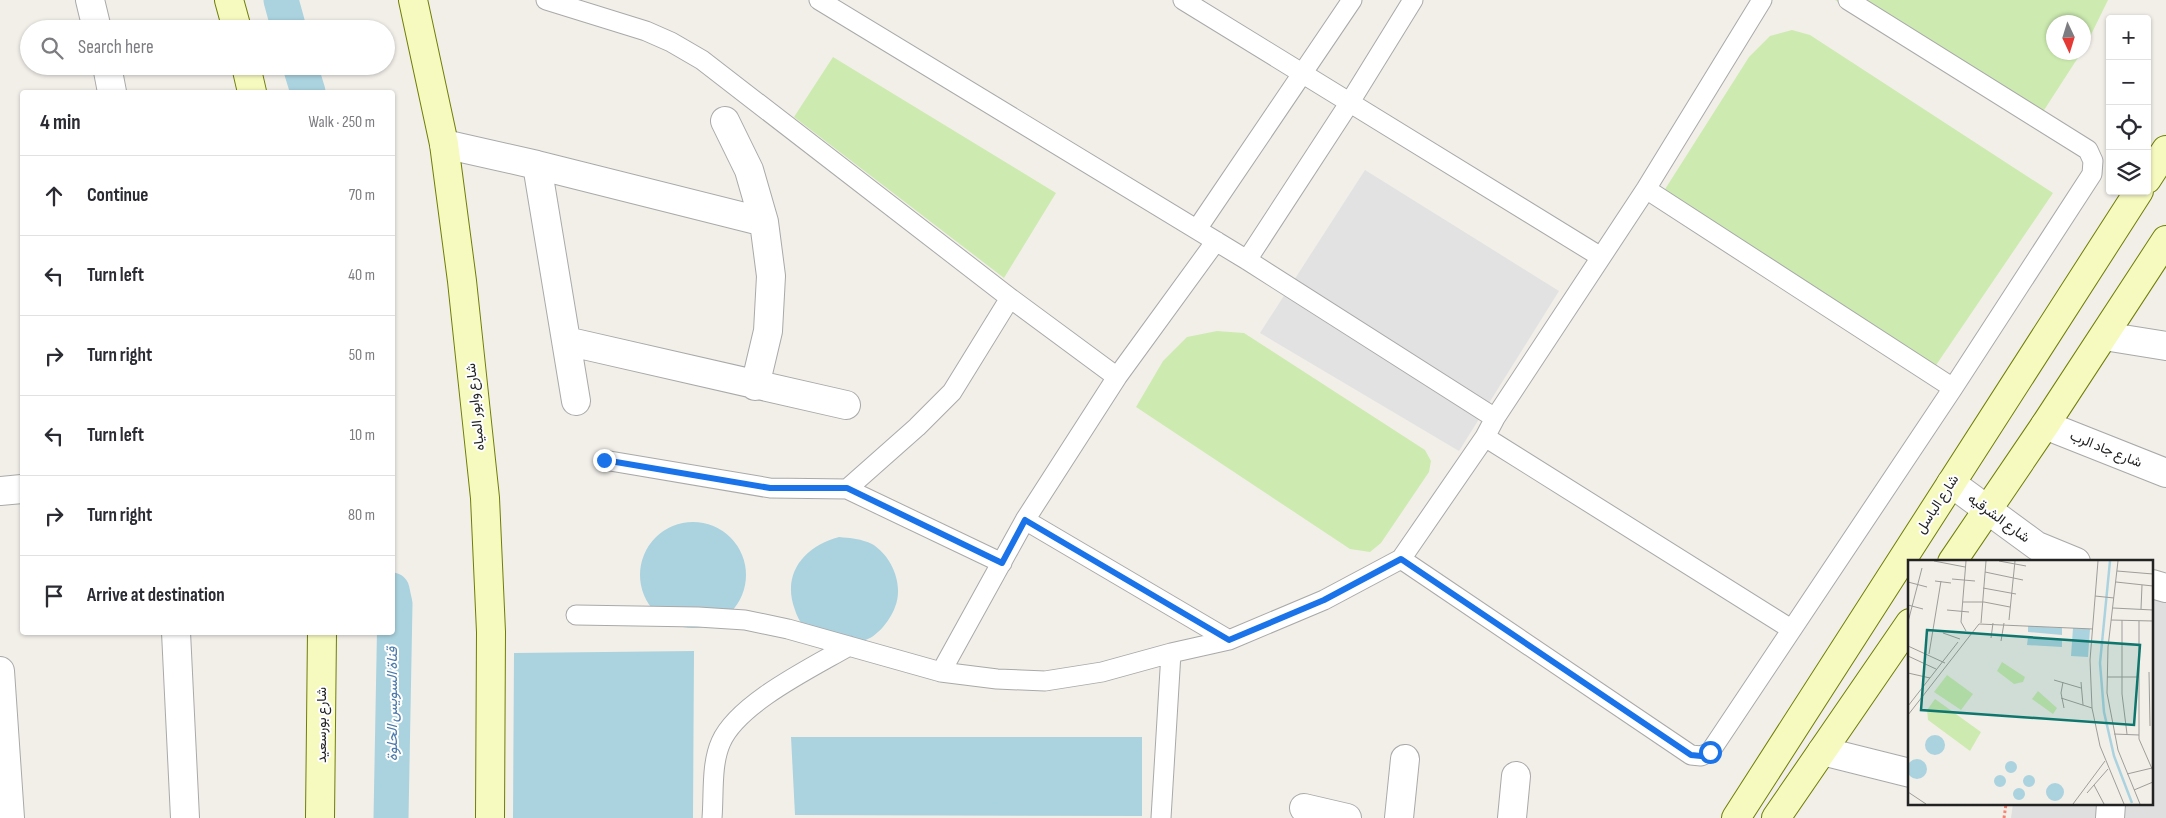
<!DOCTYPE html>
<meta charset="utf-8">
<style>
:root{--surface:#fff;--page:#f7f7f7;--text:#2b2b33;--muted:#7c7c81;--line:#e1e1e2}
body{margin:0;font-family:"Sofia Sans Condensed",Vazirmatn,sans-serif;background:var(--page);color:var(--text)}
.controls{position:absolute;right:15px;top:15px;display:grid;overflow:hidden;border-radius:5px;box-shadow:0 1px 4px #0004}
.controls button{width:45px;height:45px;display:grid;place-items:center;padding:0;border:0;border-bottom:1px solid var(--line);background:var(--surface);color:var(--text);font:25px sans-serif}
.compass{position:absolute;left:2046px;top:15px;width:45px;height:45px;border-radius:50%;background:var(--surface);box-shadow:0 1px 4px #0004;rotate:176deg}
.stop{position:absolute;width:15px;height:15px;margin:-11px;border:4px solid #1a73e8;border-radius:50%;background:#fff}
.stop.end{background:#1a73e8;border-color:#fff;box-shadow:0 1px 5px #0008}
.list{margin:0;padding:0;list-style:none}
h2{display:flex;justify-content:space-between;align-items:center;height:65px;margin:0;padding:0 20px;font-size:21px}
h2 small{font-size:16px;font-weight:400;color:var(--muted)}
.list li{display:grid;grid-template-columns:32px 1fr auto;gap:15px;align-items:center;box-sizing:border-box;height:80px;padding:0 20px;border-top:1px solid var(--line)}
.list b{display:block;font-size:19px;white-space:nowrap}
.list em{font-size:16px;font-style:normal;color:var(--muted)}
.icon{flex:none;width:28px;height:28px;fill:none;stroke:currentColor;stroke-width:2;stroke-linecap:round;stroke-linejoin:round}
.map{position:relative;flex:none;width:2166px;height:818px;overflow:hidden}
.search{position:absolute;background:var(--surface);box-shadow:0 1px 4px #0004;left:20px;top:20px;width:375px;height:55px;display:flex;align-items:center;gap:12px;box-sizing:border-box;padding:0 18px;border-radius:28px;color:var(--muted);font-size:19px}
.panel{position:absolute;background:var(--surface);box-shadow:0 1px 4px #0004;left:20px;top:90px;width:375px;height:545px;border-radius:5px}
.map>svg:first-child{display:block}
.residential{fill:#e0dfdf}
.grass{fill:#cdebb0}
.parking{fill:#e2e2e2}
.water{fill:#aad3df}
.lines{fill:none;stroke-linecap:round;stroke-linejoin:round}
.canal{stroke:#aad3df;stroke-width:35}
.service-casing{stroke:#a9a9a9;stroke-width:21}
.minor-casing{stroke:#a9a9a9;stroke-width:30}
.secondary-casing{stroke:#707d05;stroke-width:30}
.path{stroke:#fa8072;stroke-width:3;stroke-dasharray:2.5 2.5;stroke-linecap:butt}
.service{stroke:#fff;stroke-width:19}
.minor{stroke:#fff;stroke-width:28}
.secondary{stroke:#f7fabf;stroke-width:28}
.route{stroke:#1a73e8;stroke-width:6}
.labels{text-anchor:middle;dominant-baseline:central;stroke-width:4;stroke-linejoin:round;paint-order:stroke}
.street-label{font-size:14px;fill:#222;stroke:#fff}
.water-label{font-size:15px;font-style:italic;fill:#4a7aab;stroke:#fff}
.inset-river{fill:none;stroke:#aad3df;stroke-width:2.5}
.inset-road{fill:none;stroke:#9f9d99;stroke-width:1}
.view{fill:#0f766e;fill-opacity:0.15;stroke:#0f766e;stroke-width:2.5}
.inset-edge{fill:none;stroke:#222;stroke-width:2.5}
</style>
<div class="map">
<svg width="2166" height="818" viewBox="0 0 2166 818">
<rect width="100%" height="100%" fill="#f2efe9"/>
<path class="residential" d="M2152 594 2166 598V818H2011L2013 804H2152Z"/>
<path class="grass" d="M1835 0H2108L2084 49V22H2054V52L2081 53 2037 121Z
M1792 30 1810 35 2053 193 1928 377 1655 205 1749 57 1770 36Z
M833 57 1056 193 1004 278 794 117Z
M1217 331 1244 333 1425 450 1431 461 1429 472 1381 543 1370 552 1350 549 1136 407 1163 361 1187 337Z"/>
<path class="parking" d="M1365 170 1559 291 1459 451 1260 333Z"/>
<path class="water" d="M640 575a53 53 0 1 1 106 0a53 53 0 1 1-106 0Z
M839 537C850 538 862 539 872 544 892 556 904 585 895 607 890 621 874 642 858 641 850 641 840 638 832 636 826 635 815 635 810 632 803 628 797 617 795 610 781 573 805 546 839 537Z
M694 651 693 818H513L514 653Z
M791 737H1142V816L795 815Z"/>
<g class="lines">
<path class="canal" d="M281 0 289 29
M300 66 308 92
M391 818 395 604 392 590"/>
<g class="service-casing">
<path id="service" d="M546 0 646 31 671 42 702 60 1010 298 1117 377
M819 0 1247 260 1495 418
M1183 0 1601 257
M1646 189 1953 388
M1197 229 1352 0
M1247 260 1350 102 1413 0
M1485 437 1791 629
M604 460 770 488 847 489 1002 563
M847 489 917 427 952 392 1010 298
M1025 520 1229 640
M1401 559 1691 755 1701 756 1710 752 1953 388 2092 174 2093 161 2088 150 1848 0
M576 615 698 617 745 620 788 629 941 672 997 679 1045 681 1102 672 1171 653 1229 640 1324 600 1401 559 1485 437 1495 418 1646 189 1762 0
M941 672 1025 520 1117 377 1216 241
M712 818C714 794 711 764 721 742 738 703 813 667 849 646
M1161 818 1171 653"/>
</g>
<g class="minor-casing">
<path id="minor" d="M90 0 97 29
M107 66 112 92
M725 121 749 170 764 222 771 276 768 331 755 386
M444 144 537 165 764 222
M537 165 576 401
M2104 336 2166 346
M566 341 846 405
M2045 425 2166 473
M1951 483 2037 546 2076 562
M0 491 22 489
M2152 584 2166 588
M176 632 185 818
M0 671 10 818
M1822 751 1910 773
M1304 808 1347 818
M1399 818 1405 759
M1512 818 1516 776
M2110 818 2111 804"/>
</g>
<g class="secondary-casing">
<path id="secondary" d="M229 0 237 29
M413 0 444 144 462 281 485 498 491 632 490 818
M246 66 252 92
M2147 179 2166 150
M1952 562 2045 425 2166 240
M320 818 322 632
M1736 818 2139 191
M1776 818 1910 623"/>
</g>
<path class="path" d="M2004 818 2006 804"/>
<use href="#service" class="service"/>
<use href="#minor" class="minor"/>
<use href="#secondary" class="secondary"/>
</g>
<g class="lines">
<path class="route" d="M604 460 770 488H847L1002 563 1025 520 1229 640 1324 600 1401 559 1691 755 1701 756 1710 752"/>
</g>
<g class="labels">
<g class="street-label">
<text transform="translate(475 407) rotate(-96)">شارع وابور المياه</text>
<text transform="translate(2106 449) rotate(22)">شارع جاد الرب</text>
<text transform="translate(1937 504) rotate(-57)">شارع الباسل</text>
<text transform="translate(1999 518) rotate(36)">شارع الشرقيه</text>
<text transform="translate(321 725) rotate(-90)">شارع بورسعيد</text>
</g>
<g class="water-label">
<text transform="translate(392 704) rotate(-90)">قناة السويس الحلوة</text>
</g>
</g>
<g transform="translate(1908 560)">
<rect width="245" height="245" fill="#f2efe9"/>
<path d="M94 102 117 117 115 122 106 124 89 111ZM39 115 65 134 53 150 26 132ZM130 131 149 148 145 154 124 139ZM27 139 73 172 62 191 20 160 19 150Z" fill="#cdebb0"/>
<path d="M120 66 154 68V75L120 72ZM165 68 182 69 180 97 163 96ZM120 77 154 80V87L119 85ZM17 185a10 10 0 1 1 20 0a10 10 0 1 1-20 0ZM-1 209a10 10 0 1 1 20 0a10 10 0 1 1-20 0ZM97 207a6 6 0 1 1 12 0a6 6 0 1 1-12 0ZM86 221a6 6 0 1 1 12 0a6 6 0 1 1-12 0ZM115 221a6 6 0 1 1 12 0a6 6 0 1 1-12 0ZM138 232a9 9 0 1 1 18 0a9 9 0 1 1-18 0ZM105 234a6 6 0 1 1 12 0a6 6 0 1 1-12 0Z" fill="#aad3df"/>
<path class="inset-river" d="M202 1 192 103 196 152 206 196 224 243"/>
<path class="inset-road" d="M26 1 57 7M58 1 53 62 58 71M91 1 118 6M190 1 182 100 184 148 192 186 216 244M210 1 200 87 199 133 210 190 232 244M209 11 245 14M77 12 115 20M44 19 67 21M27 21 43 23M0 22 19 27M208 22 245 26M75 28 108 34M187 36 206 38M55 42H76L102 47M0 45 15 49M205 48 245 50M233 49 234 25M39 50 61 52M101 60 107 1M203 60 245 61M214 60V134L219 174M231 61V179L245 211M0 62 14 8M73 63 78 1M35 73 52 79M83 78 85 63M93 81 96 63M0 86 37 103M21 94 33 21M0 96 28 109M241 112 242 166M0 113 22 118M199 117H231M146 120 173 128M155 122 153 133 156 148M173 122 175 145M153 138 184 148M0 146 50 82M0 155 71 64 185 69M206 174 231 175M219 214 244 208M186 225 196 244M226 230 245 222M0 232 18 244M179 233 200 209M165 244 197 201"/>
<path class="view" d="M19 70 232 85 226 165 13 150Z"/>
<rect width="245" height="245" class="inset-edge"/>
</g>
</svg>
<div class="controls">
<button>+</button>
<button>−</button>
<button><svg class="icon" aria-label="locate" viewBox="0 0 24 24"><circle cx="12" cy="12" r="6"/><path d="M12 2v4M12 18v4M2 12h4M18 12h4"/></svg></button>
<button><svg class="icon" aria-label="layers" viewBox="0 0 24 24"><path d="M12 4l9 5-9 5-9-5zM3 14l9 5 9-5"/></svg></button>
</div>
<svg class="compass" viewBox="-18 -18 36 36"><path d="M0-13l5 13h-10z" fill="#e53935"/><path d="M0 13l5-13h-10z" fill="#7c7c81"/></svg>
<div class="stop" style="left:1710px;top:752px"></div>
<div class="stop end" style="left:604px;top:460px"></div>
<div class="search"><svg class="icon" aria-label="search" viewBox="0 0 24 24"><circle cx="10" cy="10" r="6"/><path d="M15 15l6 6"/></svg>Search here</div>
<section class="panel">
<h2>4 min<small>Walk · 250 m</small></h2>
<ul class="list">
<li><svg class="icon" aria-label="ahead" viewBox="0 0 24 24"><path d="M12 20V5M6 11l6-6 6 6"/></svg><div><b>Continue</b></div><em>70 m</em></li>
<li><svg class="icon" aria-label="left" viewBox="0 0 24 24"><path d="M17 20v-9H6M10 6l-5 5 5 5"/></svg><div><b>Turn left</b></div><em>40 m</em></li>
<li><svg class="icon" aria-label="right" viewBox="0 0 24 24"><path d="M7 20v-9h11M14 6l5 5-5 5"/></svg><div><b>Turn right</b></div><em>50 m</em></li>
<li><svg class="icon" aria-label="left" viewBox="0 0 24 24"><path d="M17 20v-9H6M10 6l-5 5 5 5"/></svg><div><b>Turn left</b></div><em>10 m</em></li>
<li><svg class="icon" aria-label="right" viewBox="0 0 24 24"><path d="M7 20v-9h11M14 6l5 5-5 5"/></svg><div><b>Turn right</b></div><em>80 m</em></li>
<li><svg class="icon" aria-label="arrive" viewBox="0 0 24 24"><path d="M6 21V4h12l-3 4 3 4H6"/></svg><div><b>Arrive at destination</b></div></li>
</ul>
</section>
</div>
